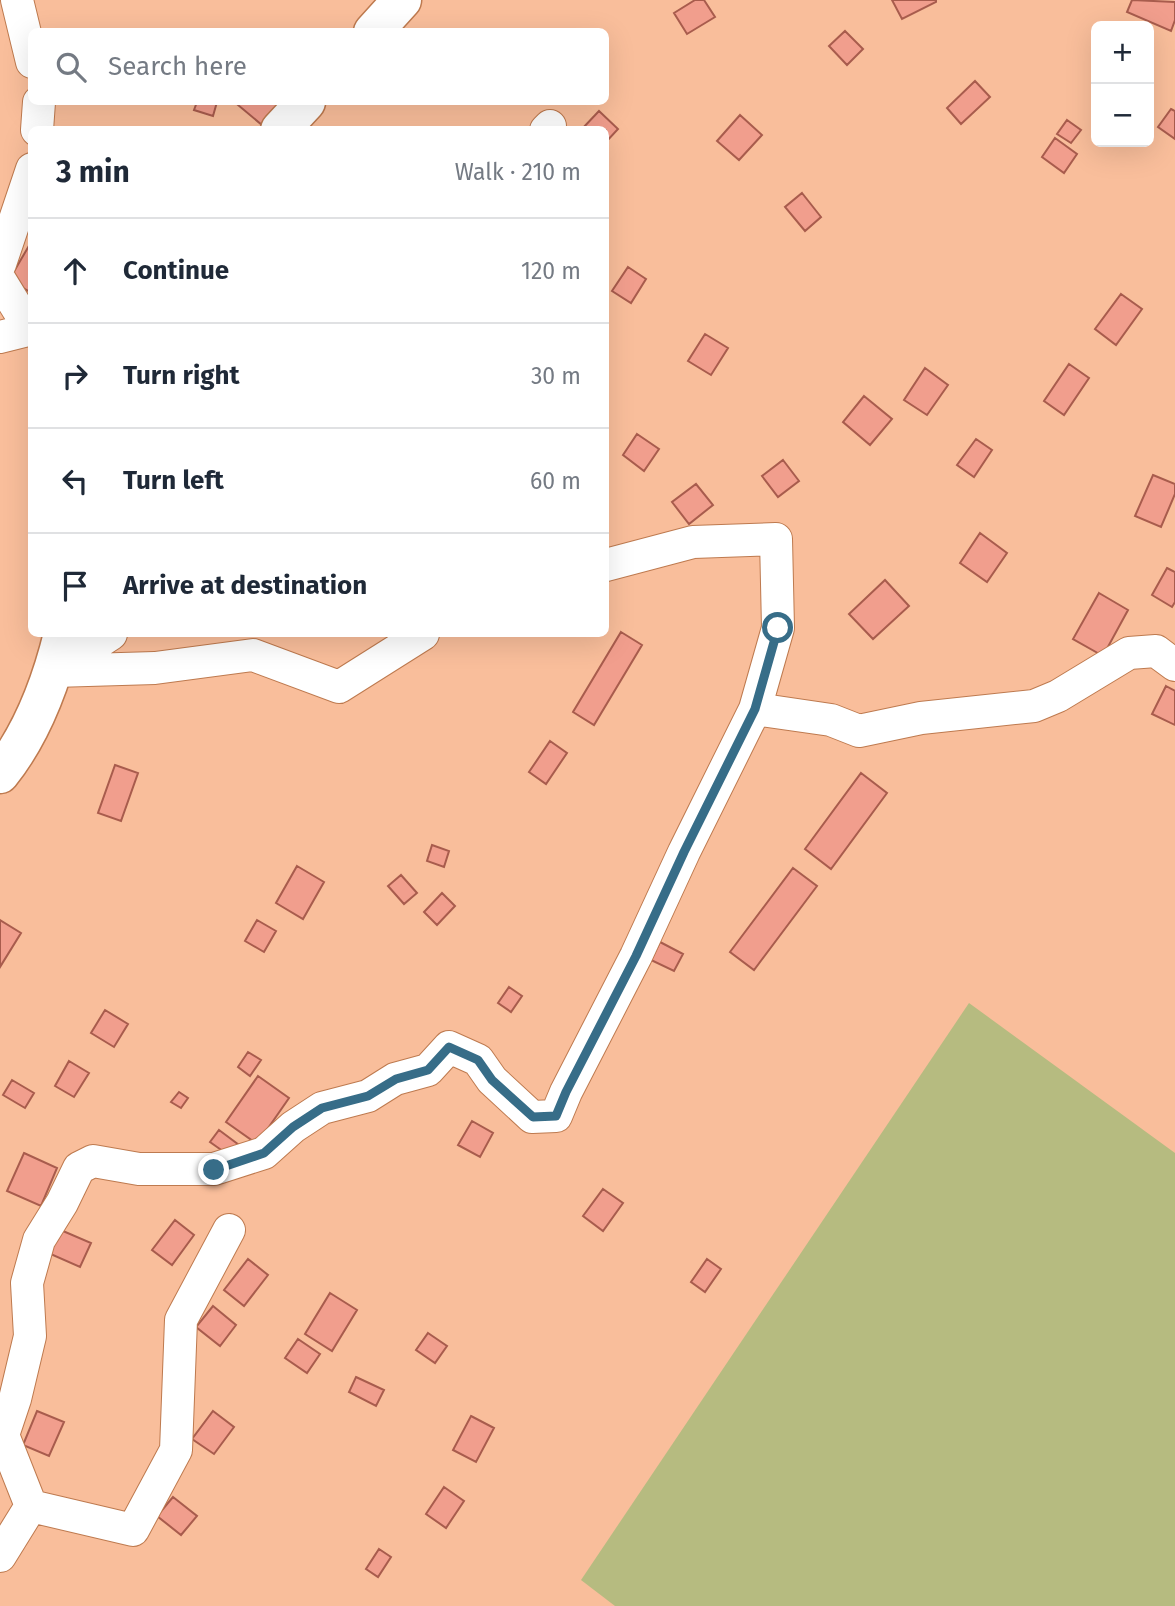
<!DOCTYPE html>
<meta charset="utf-8">
<style>
:root{--surface:#fff;--page:#f6f6f7;--text:#1f2937;--muted:#747a83;--line:#e0e1e3}
body{margin:0;font-family:"Fira Sans",sans-serif;background:var(--page);color:var(--text)}
.controls{position:absolute;right:21px;top:21px;display:grid;overflow:hidden;border-radius:10px;box-shadow:0 7px 28px #0002}
.controls button{width:63px;height:63px;display:grid;place-items:center;padding:0;border:0;border-bottom:2px solid var(--line);background:var(--surface);color:var(--text);font:35px sans-serif}
.stop{position:absolute;width:21px;height:21px;margin:-16px;border:5px solid #376d88;border-radius:50%;background:#fff}
.stop.end{background:#376d88;border-color:#fff;box-shadow:0 2px 7px #0008}
.list{margin:0;padding:0;list-style:none}
h2{display:flex;justify-content:space-between;align-items:center;height:91px;margin:0;padding:0 28px;font-size:30px}
h2 small{font-size:23px;font-weight:400;color:var(--muted)}
.list li{display:grid;grid-template-columns:46px 1fr auto;gap:21px;align-items:center;box-sizing:border-box;height:105px;padding:0 28px;border-top:2px solid var(--line)}
.list b{display:block;font-size:26px;white-space:nowrap}
.list em{font-size:23px;font-style:normal;color:var(--muted)}
.icon{flex:none;width:38px;height:38px;fill:none;stroke:currentColor;stroke-width:2;stroke-linecap:round;stroke-linejoin:round}
.map{position:relative;flex:none;width:1175px;height:1606px;overflow:hidden}
.search{position:absolute;background:var(--surface);box-shadow:0 7px 28px #0002;left:28px;top:28px;width:581px;height:77px;display:flex;align-items:center;gap:18px;box-sizing:border-box;padding:0 24px;border-radius:10px;color:var(--muted);font-size:26px}
.panel{position:absolute;background:var(--surface);box-shadow:0 7px 28px #0002;left:28px;top:126px;width:581px;height:511px;border-radius:10px}
.map>svg:first-child{display:block}
.green{fill:#b6bb80}
.building{fill:#f19e8d;stroke:#a85c4d;stroke-width:2}
.lines{fill:none;stroke-linecap:round;stroke-linejoin:round}
.minor-casing{stroke:#be7a4f;stroke-width:34}
.major-casing{stroke:#be7a4f;stroke-width:41}
.minor{stroke:#fff;stroke-width:32}
.major{stroke:#fff;stroke-width:38}
.route{stroke:#376d88;stroke-width:9}
</style>
<div class="map">
<svg width="1175" height="1606" viewBox="0 0 1175 1606">
<rect width="100%" height="100%" fill="#f9be9b"/>
<path class="green" d="M969 1003 1175 1153V1606H615L581 1580Z"/>
<path class="building" d="M695 0H704L715 17 687 34 674 13Z
M892 0H936V2L902 19Z
M1132 0 1175 2V20L1171 31 1127 12Z
M845 31 863 49 847 65 829 46Z
M975 81 990 97 961 124 947 108Z
M197 102H217L213 116 194 110Z
M241 102H277L280 104 262 125 238 105Z
M1171 109 1175 111V139L1158 127Z
M599 111 618 129 606 142V130H581Z
M740 115 762 135 739 160 717 141Z
M1067 120 1081 130 1071 143 1057 134Z
M1055 138 1077 154 1064 173 1042 157Z
M802 193 821 217 805 231 785 207Z
M30 244 32 245V293L9 280Z
M628 267 646 279 631 303 612 291Z
M1121 294 1142 309 1116 345 1095 329Z
M705 334 728 348 711 375 688 361Z
M1069 364 1089 378 1064 415 1044 401Z
M925 368 948 385 927 415 904 400Z
M864 396 892 419 870 445 843 422Z
M637 434 659 449 644 471 623 455Z
M976 439 992 450 974 477 957 465Z
M783 460 799 481 778 497 762 476Z
M1153 475 1175 484V494L1161 527 1135 516Z
M696 484 713 505 689 524 672 502Z
M980 533 1007 553 987 582 960 563Z
M1167 568 1175 572V602L1172 607 1152 595Z
M885 580 909 606 873 639 849 614Z
M1099 593 1128 610 1103 656 1073 639Z
M621 632 642 645 594 725 573 712Z
M1166 686 1175 691V725L1152 714Z
M550 741 567 753 546 784 529 772Z
M115 765 138 773 121 821 98 813Z
M861 773 887 793 831 869 805 849Z
M432 845 449 851 444 867 427 861Z
M297 866 324 882 303 919 276 903Z
M793 868 817 886 754 970 730 952Z
M401 875 417 893 404 904 388 886Z
M442 893 455 906 437 925 424 912Z
M0 920 21 933 0 967Z
M257 920 276 931 264 952 245 941Z
M660 942 683 954 674 971 651 960Z
M509 987 522 996 511 1012 498 1003Z
M105 1010 128 1024 114 1047 91 1033Z
M248 1052 261 1060 250 1076 238 1067Z
M69 1061 89 1073 74 1097 55 1086Z
M258 1076 289 1098 257 1144 226 1122Z
M12 1080 34 1093 25 1108 3 1095Z
M179 1092 188 1098 181 1108 171 1102Z
M472 1121 493 1133 480 1157 458 1145Z
M219 1130 243 1148 234 1159 210 1142Z
M24 1153 57 1168 41 1206 7 1191Z
M603 1189 623 1203 603 1231 583 1216Z
M175 1220 194 1235 172 1265 152 1250Z
M56 1228 91 1243 80 1267 46 1252Z
M248 1259 268 1275 244 1306 224 1290Z
M707 1259 721 1269 705 1292 691 1282Z
M330 1293 357 1310 332 1351 305 1334Z
M213 1306 236 1325 220 1346 196 1327Z
M428 1333 447 1346 435 1363 416 1350Z
M298 1339 320 1354 307 1373 285 1358Z
M356 1377 384 1390 376 1406 349 1392Z
M37 1411 64 1422 49 1456 23 1445Z
M213 1411 234 1427 214 1454 192 1439Z
M471 1416 494 1428 476 1462 453 1450Z
M444 1487 464 1501 446 1528 426 1514Z
M173 1497 197 1516 181 1535 157 1516Z
M379 1549 391 1557 378 1577 366 1569Z"/>
<g class="lines">
<g class="minor-casing">
<path id="minor" d="M17 0 32 62
M37 130 39 102
M546 130 550 126
M0 264 32 169
M0 280 30 329
M0 337 32 329
M54 671 155 668 253 655 339 687 423 634
M54 671 111 634
M755 709 831 720 859 731 921 718 1034 706 1058 696 1129 653 1156 651 1175 665
M31 1506 3 1435 15 1399 30 1336 27 1283 39 1240 62 1203 79 1168 93 1161 139 1169H214L264 1153 293 1127 322 1108 368 1096 395 1079 428 1070 449 1047 478 1060 492 1080 532 1117 556 1116 566 1092 636 956 684 852 755 709 778 628 776 539 693 542 606 565
M0 1556 31 1506 133 1530 176 1450 181 1320 229 1230"/>
</g>
<g class="major-casing">
<path id="major" d="M373 32 402 0
M280 130 306 102
M0 774C32 734 51 683 63 634"/>
</g>
<use href="#minor" class="minor"/>
<use href="#major" class="major"/>
</g>
<g class="lines">
<path class="route" d="M214 1170 264 1153 293 1127 322 1108 368 1096 396 1079 428 1070 449 1047 478 1060 492 1080 533 1117 556 1116 566 1092 636 956 684 852 755 709 778 628"/>
</g>
</svg>
<div class="controls">
<button>+</button>
<button>−</button>
</div>
<div class="stop" style="left:778px;top:628px"></div>
<div class="stop end" style="left:214px;top:1170px"></div>
<div class="search"><svg class="icon" aria-label="search" viewBox="0 0 24 24"><circle cx="10" cy="10" r="6"/><path d="M15 15l6 6"/></svg>Search here</div>
<section class="panel">
<h2>3 min<small>Walk · 210 m</small></h2>
<ul class="list">
<li><svg class="icon" aria-label="ahead" viewBox="0 0 24 24"><path d="M12 20V5M6 11l6-6 6 6"/></svg><div><b>Continue</b></div><em>120 m</em></li>
<li><svg class="icon" aria-label="right" viewBox="0 0 24 24"><path d="M7 20v-9h11M14 6l5 5-5 5"/></svg><div><b>Turn right</b></div><em>30 m</em></li>
<li><svg class="icon" aria-label="left" viewBox="0 0 24 24"><path d="M17 20v-9H6M10 6l-5 5 5 5"/></svg><div><b>Turn left</b></div><em>60 m</em></li>
<li><svg class="icon" aria-label="arrive" viewBox="0 0 24 24"><path d="M6 21V4h12l-3 4 3 4H6"/></svg><div><b>Arrive at destination</b></div></li>
</ul>
</section>
</div>
